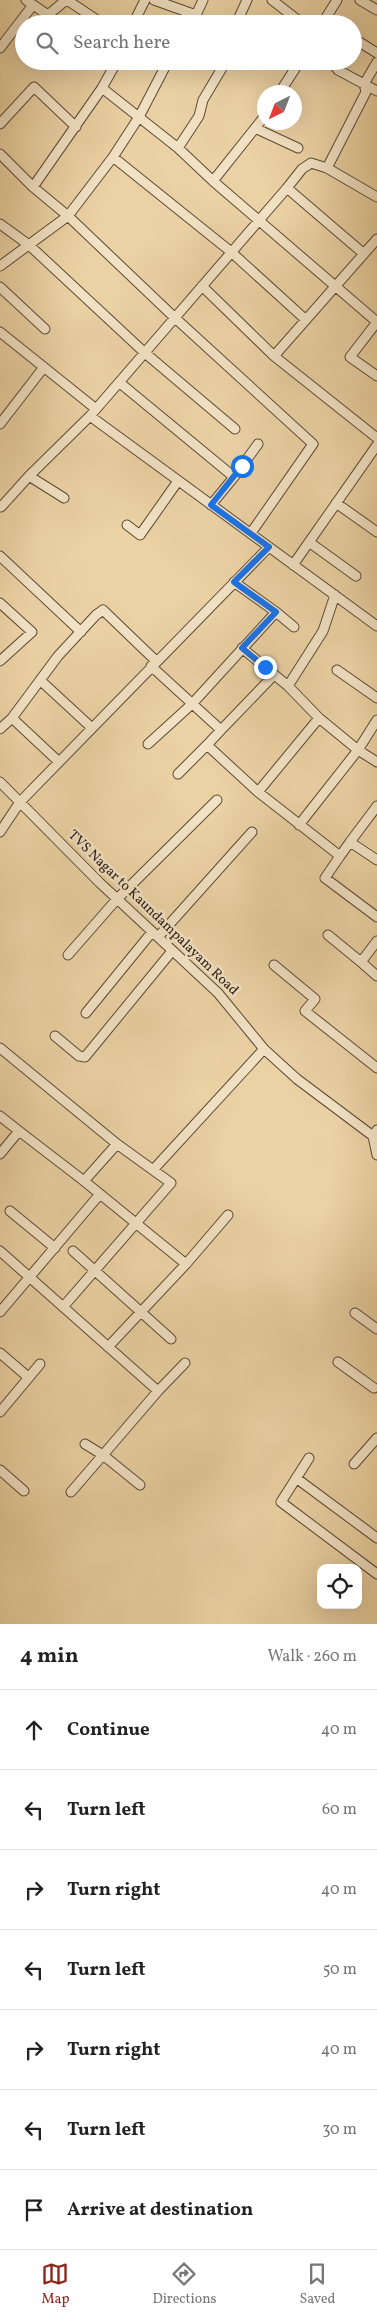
<!DOCTYPE html>
<meta charset="utf-8">
<style>
:root{--surface:#fff;--page:#f6f6f6;--text:#222;--muted:#767676;--line:#e0e0e0;--accent:#8f2418}
body{margin:0;font-family:Vollkorn,serif;background:var(--page);color:var(--text)}
.controls{position:absolute;right:15px;bottom:15px;display:grid;overflow:hidden;border-radius:10px;box-shadow:0 5px 20px #0002}
.controls button{width:45px;height:45px;display:grid;place-items:center;padding:0;border:0;border-bottom:1px solid var(--line);background:var(--surface);color:var(--text);font:25px sans-serif}
.compass{position:absolute;left:257px;top:85px;width:45px;height:45px;border-radius:50%;background:var(--surface);box-shadow:0 5px 20px #0002;rotate:222deg}
.stop{position:absolute;width:15px;height:15px;margin:-11px;border:4px solid #1a73e8;border-radius:50%;background:#fff}
.stop.end{background:#1a73e8;border-color:#fff;box-shadow:0 1px 5px #0008}
.list{margin:0;padding:0;list-style:none}
h2{display:flex;justify-content:space-between;align-items:center;height:65px;margin:0;padding:0 20px;font-size:21px}
h2 small{font-size:16px;font-weight:400;color:var(--muted)}
.list li{display:grid;grid-template-columns:32px 1fr auto;gap:15px;align-items:center;box-sizing:border-box;height:80px;padding:0 20px;border-top:1px solid var(--line)}
.list b{display:block;font-size:19px;white-space:nowrap}
.list em{font-size:16px;font-style:normal;color:var(--muted)}
.icon{flex:none;width:28px;height:28px;fill:none;stroke:currentColor;stroke-width:2;stroke-linecap:round;stroke-linejoin:round}
.map{position:relative;flex:none;width:377px;height:1624px;overflow:hidden}
.search{position:absolute;background:var(--surface);box-shadow:0 5px 20px #0002;left:15px;right:15px;top:15px;height:55px;display:flex;align-items:center;gap:12px;box-sizing:border-box;padding:0 18px;border-radius:28px;color:var(--muted);font-size:19px}
.sheet{height:625px;background:var(--surface)}
nav{display:flex;justify-content:space-around;align-items:center;box-sizing:border-box;height:70px;border-top:1px solid var(--line);background:var(--surface);font-size:14px;color:var(--muted)}
nav a{display:grid;justify-items:center;gap:2px}
nav .on{color:var(--accent)}
.map>svg:first-child{display:block}
.lines{fill:none;stroke-linecap:round;stroke-linejoin:round}
.minor-casing{stroke:#5a4a37;stroke-width:11}
.minor{stroke:#f2e2c4;stroke-width:9}
.route{stroke:#1a73e8;stroke-width:6}
.labels{text-anchor:middle;dominant-baseline:central;stroke-width:5;stroke-linejoin:round;paint-order:stroke}
.street-label{font-size:14px;fill:#2a1c13;stroke:#f2e2c4}
</style>
<div class="map">
<svg width="377" height="1624" viewBox="0 0 377 1624">
<rect width="100%" height="100%" fill="#ebd2a4"/>
<filter id="stains"><feTurbulence type="fractalNoise" baseFrequency=".004" numOctaves="4"/><feColorMatrix values="0 0 0 0 .2 0 0 0 0 .09 0 0 0 0 .02 0 0 0 .5 -.17"/></filter>
<radialGradient id="worn" r=".72"><stop offset=".6" stop-color="#630" stop-opacity="0"/><stop offset="1" stop-color="#630" stop-opacity=".3"/></radialGradient>
<g class="lines">
<g class="minor-casing">
<path id="minor" d="M26 0 48 15 66 0
M67 0 103 24
M154 0 196 15 203 0
M272 0 303 24
M360 0 377 10
M133 24 145 0
M236 24 247 0
M322 24 337 0
M353 38 377 53
M0 48 33 5
M117 61 102 88 33 187 68 216 174 317 313 444 251 533
M157 61 165 67 167 61
M331 61 338 70 377 91
M377 62 364 84 366 92 327 168 377 197
M102 88 178 148 213 181
M280 92 300 61
M264 117 213 181 377 322 350 357 377 376
M0 124 34 87 76 127
M257 129 298 148
M178 148 199 116 203 100 225 63 222 61
M0 154 33 187
M113 157 139 117 165 67
M287 188 302 169 311 163 327 168
M0 224 29 245 145 353 235 429
M377 239 274 356 377 438
M364 254 287 188 90 416 377 626
M0 266 68 216 113 157 230 251 306 320
M202 286 274 356
M0 287 45 329
M0 332 96 409
M120 383 234 477 211 505
M0 424 44 367
M29 476 64 498
M234 477 258 444
M336 503 377 532
M1 507 29 476 90 416
M127 525 140 535 178 481
M309 542 356 576
M0 556 81 632
M293 565 377 445
M0 603 32 632 0 661
M276 612 294 627
M242 648 288 686 319 718
M151 666 221 730 207 745 258 792 340 856 350 842 377 860
M337 670 377 698
M40 680 92 728
M288 686 323 631 335 595
M12 718 59 762
M0 729 12 718 58 656 96 615 103 610 156 661
M221 730 274 675
M148 744 192 704 276 612 234 582
M178 774 207 745
M0 782 100 883 218 993 264 1049 297 1079 373 1136 377 1130
M258 792 319 718 358 750 377 720
M299 825 358 750 377 762
M0 832 20 802 269 547
M350 842 377 806
M340 856 325 878 377 917
M328 935 361 962
M158 937 252 832
M377 941 361 962 377 976
M68 955 117 899 217 800
M274 965 315 999 305 1011 377 1068
M86 1013 152 932
M55 1036 79 1056 85 1057 172 951
M0 1048 117 1144
M0 1116 19 1131
M373 1136 377 1155
M0 1154 19 1131 84 1181 117 1144 153 1170 264 1049
M84 1181 186 1264
M10 1211 55 1248
M0 1251 158 1391 103 1455 140 1485
M73 1251 171 1339
M63 1307 171 1183 153 1170
M0 1312 100 1194
M355 1313 377 1329
M108 1347 186 1264 228 1215
M0 1353 28 1377
M338 1362 374 1388
M158 1391 185 1363
M0 1412 40 1364
M309 1458 281 1502 377 1574
M354 1464 377 1438
M0 1470 24 1491
M296 1478 377 1538
M71 1492 103 1455 85 1444"/>
</g>
<use href="#minor" class="minor"/>
</g>
<g class="lines">
<path class="route" d="M242 466 211 505 269 547 234 582 276 612 242 648 265 667"/>
</g>
<g class="labels">
<g class="street-label">
<text transform="translate(153 913) rotate(44)">TVS Nagar to Kaundampalayam Road</text>
</g>
</g>
<rect width="100%" height="100%" filter="url(#stains)"/>
<rect width="100%" height="100%" fill="url(#worn)"/>
</svg>
<div class="controls">
<button><svg class="icon" aria-label="locate" viewBox="0 0 24 24"><circle cx="12" cy="12" r="6"/><path d="M12 2v4M12 18v4M2 12h4M18 12h4"/></svg></button>
</div>
<svg class="compass" viewBox="-18 -18 36 36"><path d="M0-13l5 13h-10z" fill="#e53935"/><path d="M0 13l5-13h-10z" fill="#767676"/></svg>
<div class="stop" style="left:242px;top:466px"></div>
<div class="stop end" style="left:265px;top:667px"></div>
<div class="search"><svg class="icon" aria-label="search" viewBox="0 0 24 24"><circle cx="10" cy="10" r="6"/><path d="M15 15l6 6"/></svg>Search here</div>
</div>
<section class="sheet">
<h2>4 min<small>Walk · 260 m</small></h2>
<ul class="list">
<li><svg class="icon" aria-label="ahead" viewBox="0 0 24 24"><path d="M12 20V5M6 11l6-6 6 6"/></svg><div><b>Continue</b></div><em>40 m</em></li>
<li><svg class="icon" aria-label="left" viewBox="0 0 24 24"><path d="M17 20v-9H6M10 6l-5 5 5 5"/></svg><div><b>Turn left</b></div><em>60 m</em></li>
<li><svg class="icon" aria-label="right" viewBox="0 0 24 24"><path d="M7 20v-9h11M14 6l5 5-5 5"/></svg><div><b>Turn right</b></div><em>40 m</em></li>
<li><svg class="icon" aria-label="left" viewBox="0 0 24 24"><path d="M17 20v-9H6M10 6l-5 5 5 5"/></svg><div><b>Turn left</b></div><em>50 m</em></li>
<li><svg class="icon" aria-label="right" viewBox="0 0 24 24"><path d="M7 20v-9h11M14 6l5 5-5 5"/></svg><div><b>Turn right</b></div><em>40 m</em></li>
<li><svg class="icon" aria-label="left" viewBox="0 0 24 24"><path d="M17 20v-9H6M10 6l-5 5 5 5"/></svg><div><b>Turn left</b></div><em>30 m</em></li>
<li><svg class="icon" aria-label="arrive" viewBox="0 0 24 24"><path d="M6 21V4h12l-3 4 3 4H6"/></svg><div><b>Arrive at destination</b></div></li>
</ul>
</section>
<nav>
<a class="on"><svg class="icon" aria-label="map" viewBox="0 0 24 24"><path d="M3 6l6-2 6 2 6-2v14l-6 2-6-2-6 2zM9 4v14M15 6v14"/></svg>Map</a>
<a><svg class="icon" aria-label="directions" viewBox="0 0 24 24"><path d="M12 3l9 9-9 9-9-9zM9 14v-3h6M13 9l2 2-2 2"/></svg>Directions</a>
<a><svg class="icon" aria-label="saved" viewBox="0 0 24 24"><path d="M7 4h10v16l-5-4-5 4z"/></svg>Saved</a>
</nav>
